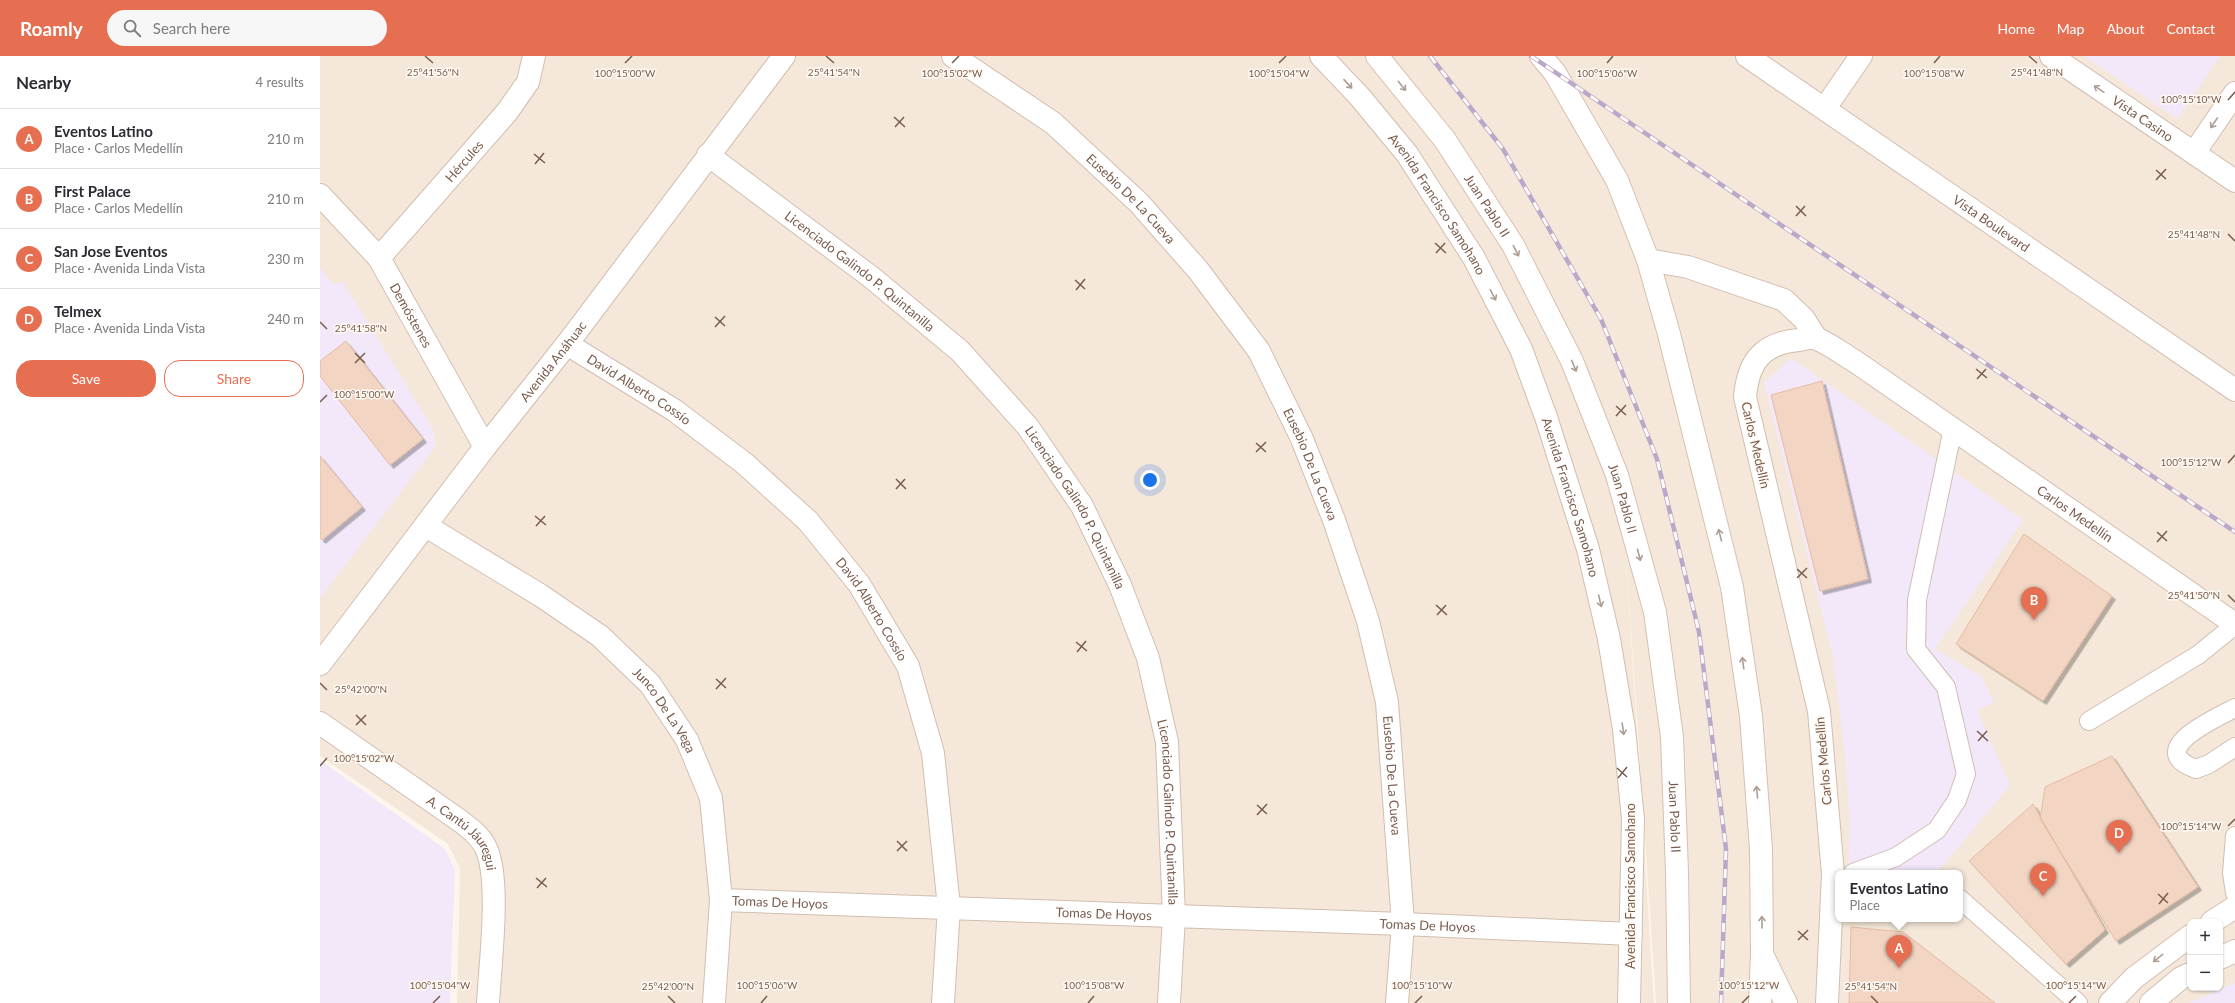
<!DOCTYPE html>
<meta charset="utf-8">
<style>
:root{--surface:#fff;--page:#f7f7f7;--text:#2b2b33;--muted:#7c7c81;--line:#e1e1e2;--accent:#e76f51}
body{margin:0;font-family:Lato,sans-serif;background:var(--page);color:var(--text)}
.controls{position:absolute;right:12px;bottom:12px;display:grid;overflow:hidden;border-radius:8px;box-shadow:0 1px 3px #0004}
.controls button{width:36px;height:36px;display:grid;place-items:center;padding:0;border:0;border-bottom:1px solid var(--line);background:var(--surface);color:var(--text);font:20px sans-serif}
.you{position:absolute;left:830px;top:424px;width:14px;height:14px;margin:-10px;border:3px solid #fff;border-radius:50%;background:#1a73e8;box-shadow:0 0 0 6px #1a73e833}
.badge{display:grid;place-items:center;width:26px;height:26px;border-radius:50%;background:var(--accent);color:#fff;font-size:13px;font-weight:700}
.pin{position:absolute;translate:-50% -33px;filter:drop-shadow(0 1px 2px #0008)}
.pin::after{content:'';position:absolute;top:21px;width:14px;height:12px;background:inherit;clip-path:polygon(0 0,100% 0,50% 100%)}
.popup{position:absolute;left:1515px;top:814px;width:128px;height:52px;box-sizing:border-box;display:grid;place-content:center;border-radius:8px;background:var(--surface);filter:drop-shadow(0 1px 3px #0005);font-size:13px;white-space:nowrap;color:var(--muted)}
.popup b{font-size:15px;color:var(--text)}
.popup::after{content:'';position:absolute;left:50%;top:100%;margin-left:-8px;border:8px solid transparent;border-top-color:var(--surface)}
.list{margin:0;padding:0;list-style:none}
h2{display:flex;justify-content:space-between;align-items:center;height:52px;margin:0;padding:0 16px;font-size:17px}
h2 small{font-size:13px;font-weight:400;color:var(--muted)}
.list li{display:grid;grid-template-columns:26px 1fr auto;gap:12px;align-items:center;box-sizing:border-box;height:60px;padding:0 16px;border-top:1px solid var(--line)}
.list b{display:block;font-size:15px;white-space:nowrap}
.list p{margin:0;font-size:13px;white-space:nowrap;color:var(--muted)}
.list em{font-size:13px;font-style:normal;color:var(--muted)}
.actions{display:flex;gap:8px;padding:12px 16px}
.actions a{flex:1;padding:9px 0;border:1px solid var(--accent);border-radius:16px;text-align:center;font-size:14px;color:var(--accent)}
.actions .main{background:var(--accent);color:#fff}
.icon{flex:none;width:22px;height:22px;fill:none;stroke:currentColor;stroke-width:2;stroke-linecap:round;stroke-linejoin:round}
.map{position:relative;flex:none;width:1915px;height:947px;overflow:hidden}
header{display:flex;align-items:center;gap:24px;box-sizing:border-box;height:56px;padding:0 20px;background:var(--accent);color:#fff}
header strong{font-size:19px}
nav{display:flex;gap:22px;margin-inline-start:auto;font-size:14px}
.search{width:280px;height:36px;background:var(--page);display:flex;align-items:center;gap:10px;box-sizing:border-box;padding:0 14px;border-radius:22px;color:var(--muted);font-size:15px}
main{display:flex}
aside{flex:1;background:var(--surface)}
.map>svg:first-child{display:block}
.residential{fill:#f5e8da;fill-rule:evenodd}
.education{fill:#f3e8fa}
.building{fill:#f3d5c3;stroke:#e6bba3;filter:url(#shadow)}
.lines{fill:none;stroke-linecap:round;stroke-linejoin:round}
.service-casing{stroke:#d1beb0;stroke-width:20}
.minor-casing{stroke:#d1beb0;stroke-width:24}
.tertiary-casing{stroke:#d1beb0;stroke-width:24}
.secondary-casing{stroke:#d6c0b0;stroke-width:24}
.service{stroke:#fff;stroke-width:18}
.minor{stroke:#fff;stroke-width:22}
.tertiary{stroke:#fff;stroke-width:22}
.secondary{stroke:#fff;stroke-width:22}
.rail-casing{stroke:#b9a8c9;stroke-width:4.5}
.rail{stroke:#fffaf3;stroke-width:3;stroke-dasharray:9;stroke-linecap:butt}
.oneway{stroke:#af9d94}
.ticks{fill:none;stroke:#7a5c4d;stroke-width:1.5}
.labels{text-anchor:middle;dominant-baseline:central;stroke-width:3;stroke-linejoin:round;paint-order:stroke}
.street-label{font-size:13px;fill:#7a5c4d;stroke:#fffaf3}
.ticks-label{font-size:10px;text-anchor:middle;fill:#7a5c4d;stroke:#fffaf3;stroke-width:3;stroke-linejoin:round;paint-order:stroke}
</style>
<header>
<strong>Roamly</strong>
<div class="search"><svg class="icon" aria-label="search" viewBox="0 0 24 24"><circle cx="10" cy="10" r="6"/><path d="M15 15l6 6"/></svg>Search here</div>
<nav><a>Home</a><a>Map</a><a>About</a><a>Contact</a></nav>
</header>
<main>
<aside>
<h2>Nearby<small>4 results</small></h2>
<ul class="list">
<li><span class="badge">A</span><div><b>Eventos Latino</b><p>Place · Carlos Medellín</p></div><em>210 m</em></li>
<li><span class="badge">B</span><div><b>First Palace</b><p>Place · Carlos Medellín</p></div><em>210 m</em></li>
<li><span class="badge">C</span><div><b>San Jose Eventos</b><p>Place · Avenida Linda Vista</p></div><em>230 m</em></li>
<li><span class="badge">D</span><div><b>Telmex</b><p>Place · Avenida Linda Vista</p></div><em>240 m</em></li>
</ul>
<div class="actions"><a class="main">Save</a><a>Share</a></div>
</aside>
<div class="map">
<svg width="1915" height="947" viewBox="0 0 1915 947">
<defs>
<filter id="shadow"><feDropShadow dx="3.5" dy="3.5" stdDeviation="0" flood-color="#0004"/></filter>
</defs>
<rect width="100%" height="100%" fill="#fdf6ec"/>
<path class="residential" d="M0 0H1915V947H1336L1304 469 1334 947H137L140 812 128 788 0 700ZM1518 817H1640V863H1518ZM1870 866H1900V932H1870Z"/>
<path class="education" d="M1764 0H1900L1857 63Z
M0 212 13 228 23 226 113 373 116 390 0 542Z
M1471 302 1703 464 1615 593 1662 621 1674 646 1657 655 1690 729 1617 817H1528L1530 771 1525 698 1513 601 1444 327Z
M0 704 125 793 135 814 130 947H0Z
M1526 863H1575L1526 866Z
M1915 927V947H1869Z"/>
<path class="building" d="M26 285 103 383 70 409 0 320V305Z
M1502 325 1548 523 1500 535 1451 339Z
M0 400 42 451 2 484 0 482Z
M1704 478 1792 540 1723 645 1636 588Z
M1792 700 1878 831 1796 885 1720 763 1725 731Z
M1713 748 1785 874 1746 908 1649 805Z
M1531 871 1583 876 1675 947H1529Z"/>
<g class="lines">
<g class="service-casing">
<path id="service" d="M1915 652C1898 661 1822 694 1876 713L1889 708 1915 691
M1769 665 1878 599 1915 569
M1915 780 1912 817 1915 837
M1533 817 1576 801 1617 774 1637 744 1646 718 1626 631 1596 593 1597 544 1633 372
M1640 843 1758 947"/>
</g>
<g class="minor-casing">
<g id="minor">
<path id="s1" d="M633 0 733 67 819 147 878 214 939 295 982 383 1014 464 1048 565 1067 646 1083 868 1077 947"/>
<path id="s2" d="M1001 0 1040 41 1087 98 1154 202 1201 293 1226 361 1268 493 1289 583 1304 673 1313 763 1309 947"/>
<path id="s3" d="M1427 0 1915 334"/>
<path id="s4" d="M1731 0 1915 125"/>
<path d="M1505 52 1541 0"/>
<path d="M1874 97 1915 37"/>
<path id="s5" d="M388 99 551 221 640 295 708 371 762 450 800 529 828 602 847 686 854 860 849 947"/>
<path id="s6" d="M0 139 59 202 165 391"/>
<path id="s7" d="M59 202 187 56 208 26 214 0"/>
<path d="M1328 204 1368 211 1464 244 1484 263 1496 282"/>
<path id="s8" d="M247 288 354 354 424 407 488 465 539 528 588 610 613 697 629 851 623 947"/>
<path id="s9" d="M106 470 220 539 280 580 330 628 367 684 391 742 401 844 394 947"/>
<path id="s10" d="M0 608 165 391 247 288 464 0"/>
<path id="s11" d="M0 667 136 762C147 770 160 779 166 792 181 824 170 909 168 947"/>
<path id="s12" d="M401 844 1083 868 1311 878"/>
<path id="s13" d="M1507 947 1513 818 1499 655 1425 341C1428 306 1442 287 1479 284 1484 283 1492 281 1497 283 1510 288 1524 299 1536 306L1915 568"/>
</g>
</g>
<g class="tertiary-casing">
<path id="tertiary" d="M1892 866 1915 851
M1900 902 1915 895
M1790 947 1814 922 1870 880
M1831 947 1861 922 1870 918"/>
</g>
<g class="secondary-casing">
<g id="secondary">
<path id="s14" d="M1057 0 1125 84 1193 189 1252 305 1297 419 1335 556 1352 681 1357 816 1359 947"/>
<path d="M1221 0 1235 17 1297 124 1328 204 1349 278 1412 531 1431 660 1441 793 1442 898 1440 947"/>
<path d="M1442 898 1466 947"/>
</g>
</g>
<use href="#service" class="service"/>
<use href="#minor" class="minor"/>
<use href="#tertiary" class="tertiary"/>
<use href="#secondary" class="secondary"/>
<g class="rail-casing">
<path id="rail" d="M1110 0 1183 93 1281 263 1337 403 1379 576 1406 793 1401 947
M1211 0 1915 476"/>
</g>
<use href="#rail" class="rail"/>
</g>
<defs><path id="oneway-shaft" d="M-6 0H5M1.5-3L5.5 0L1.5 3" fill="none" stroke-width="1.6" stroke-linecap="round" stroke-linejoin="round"/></defs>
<g class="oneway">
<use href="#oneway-shaft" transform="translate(1028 28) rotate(47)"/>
<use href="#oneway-shaft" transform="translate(1082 30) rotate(51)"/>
<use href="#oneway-shaft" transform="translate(1779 33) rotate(-146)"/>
<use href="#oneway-shaft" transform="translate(1894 67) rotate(124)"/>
<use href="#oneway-shaft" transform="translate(1196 195) rotate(63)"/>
<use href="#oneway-shaft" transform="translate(1173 239) rotate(62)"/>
<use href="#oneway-shaft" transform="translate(1254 310) rotate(68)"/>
<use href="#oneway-shaft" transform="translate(1400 479) rotate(-104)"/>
<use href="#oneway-shaft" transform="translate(1319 499) rotate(75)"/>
<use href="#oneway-shaft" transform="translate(1280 545) rotate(77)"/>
<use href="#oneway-shaft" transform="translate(1423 607) rotate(-98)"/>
<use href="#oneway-shaft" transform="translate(1303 673) rotate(82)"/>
<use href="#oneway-shaft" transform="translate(1437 736) rotate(-95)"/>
<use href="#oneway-shaft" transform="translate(1442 866) rotate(-91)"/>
<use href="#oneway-shaft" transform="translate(1838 902) rotate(142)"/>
</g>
<path class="ticks" d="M105 0 113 7M506 0 514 7M1709 0 1717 7M305 7 312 0M632 7 639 0M959 7 966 0M1287 7 1293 0M1614 7 1620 0M1908 44 1915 36M574 61 585 71M575 71 584 61M214 98 225 107M215 108 224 97M1836 114 1846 123M1836 124 1846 113M1476 150 1486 160M1476 160 1485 150M1908 178 1915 185M1115 187 1126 197M1116 197 1125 187M755 224 765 233M756 234 765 223M395 261 405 270M0 266 7 273M395 271 405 260M35 297 45 307M35 307 45 297M1656 313 1667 322M1657 323 1666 313M0 346 7 339M1296 350 1306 359M1296 360 1306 349M936 387 946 396M936 396 946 386M1908 407 1915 399M576 423 586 433M576 433 585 423M215 460 226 469M216 470 225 460M1837 476 1847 485M1837 486 1847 475M1477 513 1487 522M1477 522 1487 512M1908 539 1915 546M1116 549 1127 559M1117 559 1126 549M756 586 767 595M757 596 766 585M396 623 406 632M0 627 7 634M396 633 406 622M36 659 46 669M36 669 46 659M1657 675 1668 685M1658 685 1667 675M0 710 7 702M1297 712 1307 721M1298 722 1307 711M937 749 947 758M937 759 947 748M1908 770 1915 763M577 785 587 795M577 795 587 785M216 822 227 831M217 832 226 822M1838 838 1848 847M1839 848 1848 837M1478 875 1488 884M1478 884 1488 874M348 940 355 947M1551 940 1558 947M113 947 120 940M441 947 447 940M768 947 774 940M1095 947 1102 940M1422 947 1429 940M1749 947 1756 940"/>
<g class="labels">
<g class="street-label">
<text stroke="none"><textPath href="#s4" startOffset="111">Vista Casino</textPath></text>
<text stroke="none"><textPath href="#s7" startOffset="129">Hércules</textPath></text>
<text stroke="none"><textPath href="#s1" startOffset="229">Eusebio De La Cueva</textPath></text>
<text stroke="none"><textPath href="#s2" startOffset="189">Avenida Francisco Samohano</textPath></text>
<text stroke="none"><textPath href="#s14" startOffset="186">Juan Pablo II</textPath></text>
<text stroke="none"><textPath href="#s3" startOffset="296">Vista Boulevard</textPath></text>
<text stroke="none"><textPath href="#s5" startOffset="191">Licenciado Galindo P. Quintanilla</textPath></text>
<text stroke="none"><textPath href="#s6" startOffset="152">Demóstenes</textPath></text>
<text stroke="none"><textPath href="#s10" startOffset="382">Avenida Anáhuac</textPath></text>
<text stroke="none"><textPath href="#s8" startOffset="85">David Alberto Cossío</textPath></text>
<text transform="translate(1436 389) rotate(77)">Carlos Medellín</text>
<text stroke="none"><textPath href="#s1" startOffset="553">Eusebio De La Cueva</textPath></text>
<text stroke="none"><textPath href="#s2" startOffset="513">Avenida Francisco Samohano</textPath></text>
<text stroke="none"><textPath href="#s14" startOffset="510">Juan Pablo II</textPath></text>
<text stroke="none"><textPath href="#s5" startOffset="515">Licenciado Galindo P. Quintanilla</textPath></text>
<text stroke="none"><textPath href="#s13" startOffset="1033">Carlos Medellín</textPath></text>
<text stroke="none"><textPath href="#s8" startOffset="409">David Alberto Cossío</textPath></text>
<text stroke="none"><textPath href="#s9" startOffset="305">Junco De La Vega</textPath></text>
<text transform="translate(1503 705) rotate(-95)">Carlos Medellín</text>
<text stroke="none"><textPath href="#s1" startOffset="877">Eusebio De La Cueva</textPath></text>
<text stroke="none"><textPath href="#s5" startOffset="839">Licenciado Galindo P. Quintanilla</textPath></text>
<text stroke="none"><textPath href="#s14" startOffset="834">Juan Pablo II</textPath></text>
<text stroke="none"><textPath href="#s11" startOffset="182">A. Cantú Jáuregui</textPath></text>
<text transform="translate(1310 830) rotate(-90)">Avenida Francisco Samohano</text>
<text stroke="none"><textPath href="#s12" startOffset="59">Tomas De Hoyos</textPath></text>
<text stroke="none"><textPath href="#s12" startOffset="383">Tomas De Hoyos</textPath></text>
<text stroke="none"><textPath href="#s12" startOffset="707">Tomas De Hoyos</textPath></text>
</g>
</g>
<g class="ticks-label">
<text x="514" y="20">25°41'54"N</text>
<text x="1717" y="20">25°41'48"N</text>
<text x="113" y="20">25°41'56"N</text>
<text x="305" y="21">100°15'00"W</text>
<text x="632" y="21">100°15'02"W</text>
<text x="959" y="21">100°15'04"W</text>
<text x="1287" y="21">100°15'06"W</text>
<text x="1614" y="21">100°15'08"W</text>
<text x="1871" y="47">100°15'10"W</text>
<text x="1874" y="182">25°41'48"N</text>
<text x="41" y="276">25°41'58"N</text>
<text x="44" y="342">100°15'00"W</text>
<text x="1871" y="410">100°15'12"W</text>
<text x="1874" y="543">25°41'50"N</text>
<text x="41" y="637">25°42'00"N</text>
<text x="44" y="706">100°15'02"W</text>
<text x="1871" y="774">100°15'14"W</text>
<text x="120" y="933">100°15'04"W</text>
<text x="447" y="933">100°15'06"W</text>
<text x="774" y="933">100°15'08"W</text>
<text x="1102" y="933">100°15'10"W</text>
<text x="1429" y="933">100°15'12"W</text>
<text x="1756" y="933">100°15'14"W</text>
<text x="348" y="934">25°42'00"N</text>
<text x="1551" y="934">25°41'54"N</text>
</g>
</svg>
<div class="controls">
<button>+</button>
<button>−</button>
</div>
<div class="you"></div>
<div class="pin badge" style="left:1579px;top:912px">A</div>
<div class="popup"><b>Eventos Latino</b>Place</div>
<div class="pin badge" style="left:1714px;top:564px">B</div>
<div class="pin badge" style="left:1723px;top:840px">C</div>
<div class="pin badge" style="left:1799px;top:797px">D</div>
</div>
</main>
